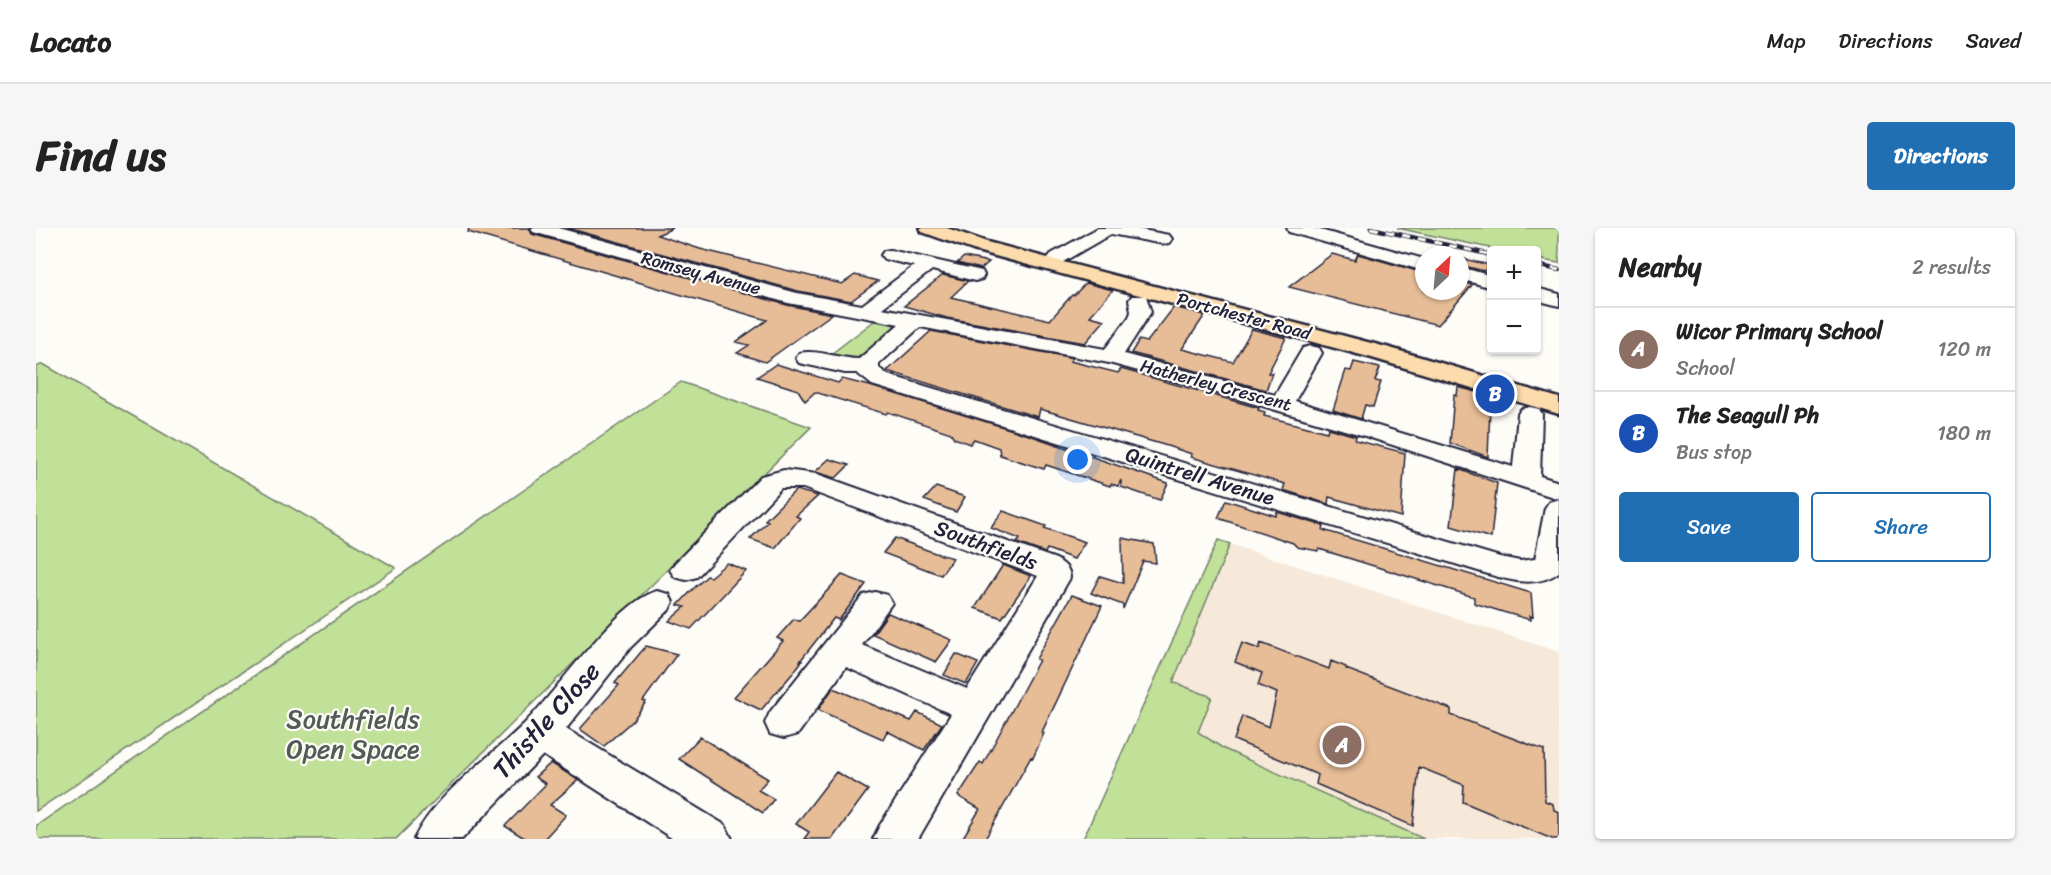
<!DOCTYPE html>
<meta charset="utf-8">
<style>
:root{--surface:#fff;--page:#f6f6f6;--text:#222;--muted:#767676;--line:#e0e0e0;--accent:#1f6fb2}
body{margin:0;font-family:Sriracha,sans-serif;background:var(--page);color:var(--text)}
.controls{position:absolute;right:18px;top:18px;display:grid;overflow:hidden;border-radius:6px;box-shadow:0 2px 4px #0004}
.controls button{width:54px;height:54px;display:grid;place-items:center;padding:0;border:0;border-bottom:2px solid var(--line);background:var(--surface);color:var(--text);font:30px sans-serif}
.compass{position:absolute;left:1379px;top:18px;width:54px;height:54px;border-radius:50%;background:var(--surface);box-shadow:0 2px 4px #0004;rotate:26deg}
.you{position:absolute;left:1042px;top:232px;width:21px;height:21px;margin:-15px;border:4px solid #fff;border-radius:50%;background:#1a73e8;box-shadow:0 0 0 9px #1a73e833}
.badge{display:grid;place-items:center;width:39px;height:39px;border-radius:50%;background:var(--accent);color:#fff;font-size:20px;font-weight:700}
.pin{position:absolute;translate:-50% -50%;border:3px solid #fff;box-shadow:0 2px 6px #0006}
.list{margin:0;padding:0;list-style:none}
h2{display:flex;justify-content:space-between;align-items:center;height:78px;margin:0;padding:0 24px;font-size:26px}
h2 small{font-size:20px;font-weight:400;color:var(--muted)}
.list li{display:grid;grid-template-columns:39px 1fr auto;gap:18px;align-items:center;box-sizing:border-box;height:84px;padding:0 24px;border-top:2px solid var(--line)}
.list b{display:block;font-size:22px;white-space:nowrap}
.list p{margin:0;font-size:20px;white-space:nowrap;color:var(--muted)}
.list em{font-size:20px;font-style:normal;color:var(--muted)}
.actions{display:flex;gap:12px;padding:18px 24px}
.actions a{flex:1;padding:14px 0;border:2px solid var(--accent);border-radius:6px;text-align:center;font-size:21px;color:var(--accent)}
.actions .main{background:var(--accent);color:#fff}
.map{position:relative;flex:none;width:1523px;height:611px;overflow:hidden;border-radius:6px}
header{display:flex;align-items:center;gap:36px;box-sizing:border-box;height:84px;padding:0 30px;background:var(--surface);border-bottom:2px solid var(--line)}
header strong{font-size:28px}
nav{display:flex;gap:33px;margin-inline-start:auto;font-size:21px}
.intro{display:flex;align-items:center;justify-content:space-between;box-sizing:border-box;height:144px;padding:0 36px}
h1{margin:0;font-size:42px}
.button{padding:15px 27px;border-radius:6px;background:var(--accent);color:#fff;font-size:21px;font-weight:700}
main{display:flex;gap:36px;padding:0 36px}
aside{flex:1;background:var(--surface);border-radius:6px;box-shadow:0 2px 4px #0004}
.map>svg:first-child{display:block}
.built{fill:#f6e9da}
.green{fill:#c1e098;stroke:#72816a;stroke-width:1.5}
.building{fill:#e7bd97;stroke:#22223b;stroke-width:1.5}
.lines{fill:none;stroke-linecap:round;stroke-linejoin:round}
.minor-casing{stroke:#22223b;stroke-width:4}
.major-casing{stroke:#22223b;stroke-width:5}
.minor{fill:#fdfcf7;fill-rule:evenodd}
.major{fill:#fcdcac;fill-rule:evenodd}
.rail-casing{stroke:#22223b;stroke-width:4.5}
.rail{stroke:#fdfcf7;stroke-width:3;stroke-dasharray:8;stroke-linecap:butt}
.labels{text-anchor:middle;dominant-baseline:central;stroke-width:4.5;stroke-linejoin:round;paint-order:stroke}
.far-street-label{font-size:18px;fill:#22223b;stroke:#fdfcf7}
.street-label{font-size:21px;fill:#22223b;stroke:#fdfcf7}
.near-park-label{font-size:26px;fill:#525b57;stroke:#fdfcf7}
.near-street-label{font-size:26px;fill:#22223b;stroke:#fdfcf7}
</style>
<header>
<strong>Locato</strong>
<nav><a>Map</a><a>Directions</a><a>Saved</a></nav>
</header>
<div class="intro"><h1>Find us</h1><a class="button">Directions</a></div>
<main>
<div class="map">
<svg width="1523" height="611" viewBox="0 0 1523 611">
<rect width="100%" height="100%" fill="#fdfcf7"/>
<filter id="ink" filterUnits="userSpaceOnUse"><feTurbulence type="fractalNoise" baseFrequency=".0167" numOctaves="2"/><feDisplacementMap in="SourceGraphic" scale="12" xChannelSelector="R" yChannelSelector="G"/><feConvolveMatrix kernelMatrix="1 2 1 2 8 2 1 2 1" color-interpolation-filters="sRGB"/></filter>
<g filter="url(#ink)">
<path class="built" d="M1182 312 1523 424V611H1047Z"/>
<path class="green" d="M1361 0H1523V35L1501 31 1500 22H1463Z
M842 90 858 97 859 101 821 130 810 131 795 126Z
M7 136 360 340 0 583V139Z
M645 154 775 199 360 611H0V598Z
M1182 312 1194 316 1137 454 1176 469 1162 504 1188 521 1388 611H1047Z"/>
<path class="building" d="M433 0H493L496 6 751 77 796 86 729 134 701 125 713 117 700 114 731 92 432 4Z
M531 0H637L621 7 664 21 806 56 819 47 842 53 815 73 762 63Z
M1296 26 1319 32 1322 26 1388 45V63H1424V53L1436 57 1402 97 1253 59Z
M928 29 953 34 945 41 921 35Z
M1424 30 1453 37 1448 43 1424 37Z
M907 47 932 53 915 69 1014 92 1036 67H1038L1050 55 1077 62 1054 88 1069 92 1049 115 911 90 868 78Z
M1138 79 1169 87 1146 121 1197 134 1216 101 1250 110 1232 145H1236L1230 162 1095 125 1103 112 1111 114Z
M895 103 1037 130 1034 133 1082 145 1085 141 1223 180 1222 182 1229 184 1228 188 1291 204 1292 200 1320 208 1319 212 1369 225 1365 289 1293 269 1292 276 1247 262 1249 256 1155 229 1156 226 1128 217 1004 181 1002 189 851 143Z
M1318 134 1344 140 1339 153 1345 154 1337 179 1329 177 1325 191 1297 182 1310 142 1315 143Z
M740 136 802 155 806 151 834 158 996 208 1132 255 1124 272 1085 259V252L1082 258 1075 256 1074 258 1010 237 1008 241 964 227 963 220 938 211 934 216 918 210 915 205 852 184 850 186 779 164 769 173 762 162 721 149Z
M1422 159 1448 166 1450 169V178L1454 179 1452 229 1414 215 1418 167 1421 168Z
M793 231 813 237 800 250 779 244Z
M1422 241 1461 255 1455 310 1415 298Z
M900 259 929 269 920 284 888 272Z
M760 262 782 268 760 288 764 290 739 320 714 311 732 293 729 292Z
M1190 272 1240 288 1241 284 1288 298 1287 302 1495 365 1497 389 1494 388 1495 392 1467 384 1438 375V369L1283 321 1282 323 1261 319 1257 315 1182 290Z
M967 283 1010 298 1008 300 1049 314 1038 331 1011 321 1009 325 981 315 984 311 955 300Z
M859 310 899 325 917 330 905 347 847 325Z
M1086 310 1118 316 1120 335 1107 333 1087 381V377L1055 365 1064 348 1087 355Z
M691 335 710 343 655 401 633 393 649 379 642 377 657 361 671 348 674 349Z
M967 337 995 348 966 390 939 380Z
M806 347 830 356 803 392 798 390 764 433H766L757 445 725 482 698 469 747 413 741 410 758 391 763 393Z
M1036 367 1066 378 1006 504 1008 505 997 530 995 529 949 611H926L944 581 922 568 944 534 947 536 1003 432 1000 431Z
M852 385 916 412 900 434 837 406Z
M1206 415 1223 421 1225 415 1293 441 1295 433 1310 439V441L1415 481V487L1508 522 1509 573 1517 576 1518 582 1523 584V611H1516L1427 574 1428 557 1383 539 1377 598 1280 556 1282 547 1198 512 1206 488 1233 499 1241 465 1222 457 1226 445 1199 434Z
M610 418 641 426 607 473 610 474 597 492 568 518 544 501 583 457 579 455Z
M920 426 942 435 930 456 908 447Z
M797 460 875 493 881 484 906 496 888 522 851 503 847 511 782 482Z
M664 509 732 551 722 562 738 571 727 585 643 531Z
M515 535 542 552 514 577 530 587 508 611H490L469 598 510 556 499 549Z
M800 544 832 562 796 611H768L773 604 760 596Z"/>
<g class="lines">
<g class="minor-casing">
<path id="minor" d="M495 0H522L761 65 826 77 878 38 848 31 845 27 848 23 854 22 946 43 948 47 946 51 939 53 896 42 846 80 1069 121 1093 89 1095 84 1093 72 1096 68H1110L1115 84 1088 126 1239 167 1267 120 1275 118 1283 120 1286 125 1259 173 1477 239 1482 186 1485 181 1494 179 1503 181 1506 186 1504 248 1523 254V344C1502 360 1475 353 1452 346L836 157 821 145H809L763 135 760 130 763 125C782 121 803 131 823 131L863 96 752 75 497 4ZM884 99 1073 135 1150 156 1329 208 1523 271 1513 274 1509 280 1499 331 1484 333 1464 329 852 147 843 140V136Z
M1062 0H1096L1133 7 1136 11 1133 15 1127 16 1075 6 1027 34H1015L1012 30 1015 26Z
M1251 0H1277L1388 31V43L1253 4Z
M1424 39 1456 48V60L1424 51Z
M1500 60 1523 66V78L1500 72Z
M748 242 781 246 1020 331C1028 336 1034 340 1034 350L882 611H837L844 597 915 486 810 439 762 506 748 510 734 506 729 495 734 484 827 367 839 364 851 367 856 375 826 417 931 461 1002 348 767 260H745L661 349 650 352 639 349 634 342 639 335 725 248Z
M621 363 633 366 637 374 633 382 595 419 530 501 689 597 696 611H637L507 527 426 611H378C399 566 454 530 489 495 521 463 581 374 621 363Z"/>
</g>
<g class="major-casing">
<path id="major" d="M884 0H911L951 14 1354 120 1523 170V186L1336 130 937 22 886 4Z"/>
</g>
<use href="#minor" class="minor"/>
<use href="#major" class="major"/>
<g class="rail-casing">
<path id="rail" d="M1335 0 1456 27
M1500 37 1523 42"/>
</g>
<use href="#rail" class="rail"/>
</g>
</g>
<g class="labels">
<g class="far-street-label">
<text transform="translate(665 45) rotate(15)">Romsey Avenue</text>
<text transform="translate(1208 88) rotate(15)">Portchester Road</text>
<text transform="translate(1180 157) rotate(15)">Hatherley Crescent</text>
</g>
<g class="street-label">
<text transform="translate(1164 248) rotate(17)">Quintrell Avenue</text>
<text transform="translate(950 317) rotate(20)">Southfields</text>
</g>
<g class="near-park-label">
<text x="317" y="491">Southfields<tspan x="317" dy="30">Open Space</tspan></text>
</g>
<g class="near-street-label">
<text transform="translate(510 492) rotate(-48)">Thistle Close</text>
</g>
</g>
</svg>
<div class="controls">
<button>+</button>
<button>−</button>
</div>
<svg class="compass" viewBox="-18 -18 36 36"><path d="M0-13l5 13h-10z" fill="#e53935"/><path d="M0 13l5-13h-10z" fill="#767676"/></svg>
<div class="you"></div>
<div class="pin badge" style="left:1306px;top:517px;background:#8d6e63">A</div>
<div class="pin badge" style="left:1459px;top:166px;background:#1a4fb4">B</div>
</div>
<aside>
<h2>Nearby<small>2 results</small></h2>
<ul class="list">
<li><span class="badge" style="background:#8d6e63">A</span><div><b>Wicor Primary School</b><p>School</p></div><em>120 m</em></li>
<li><span class="badge" style="background:#1a4fb4">B</span><div><b>The Seagull Ph</b><p>Bus stop</p></div><em>180 m</em></li>
</ul>
<div class="actions"><a class="main">Save</a><a>Share</a></div>
</aside>
</main>
